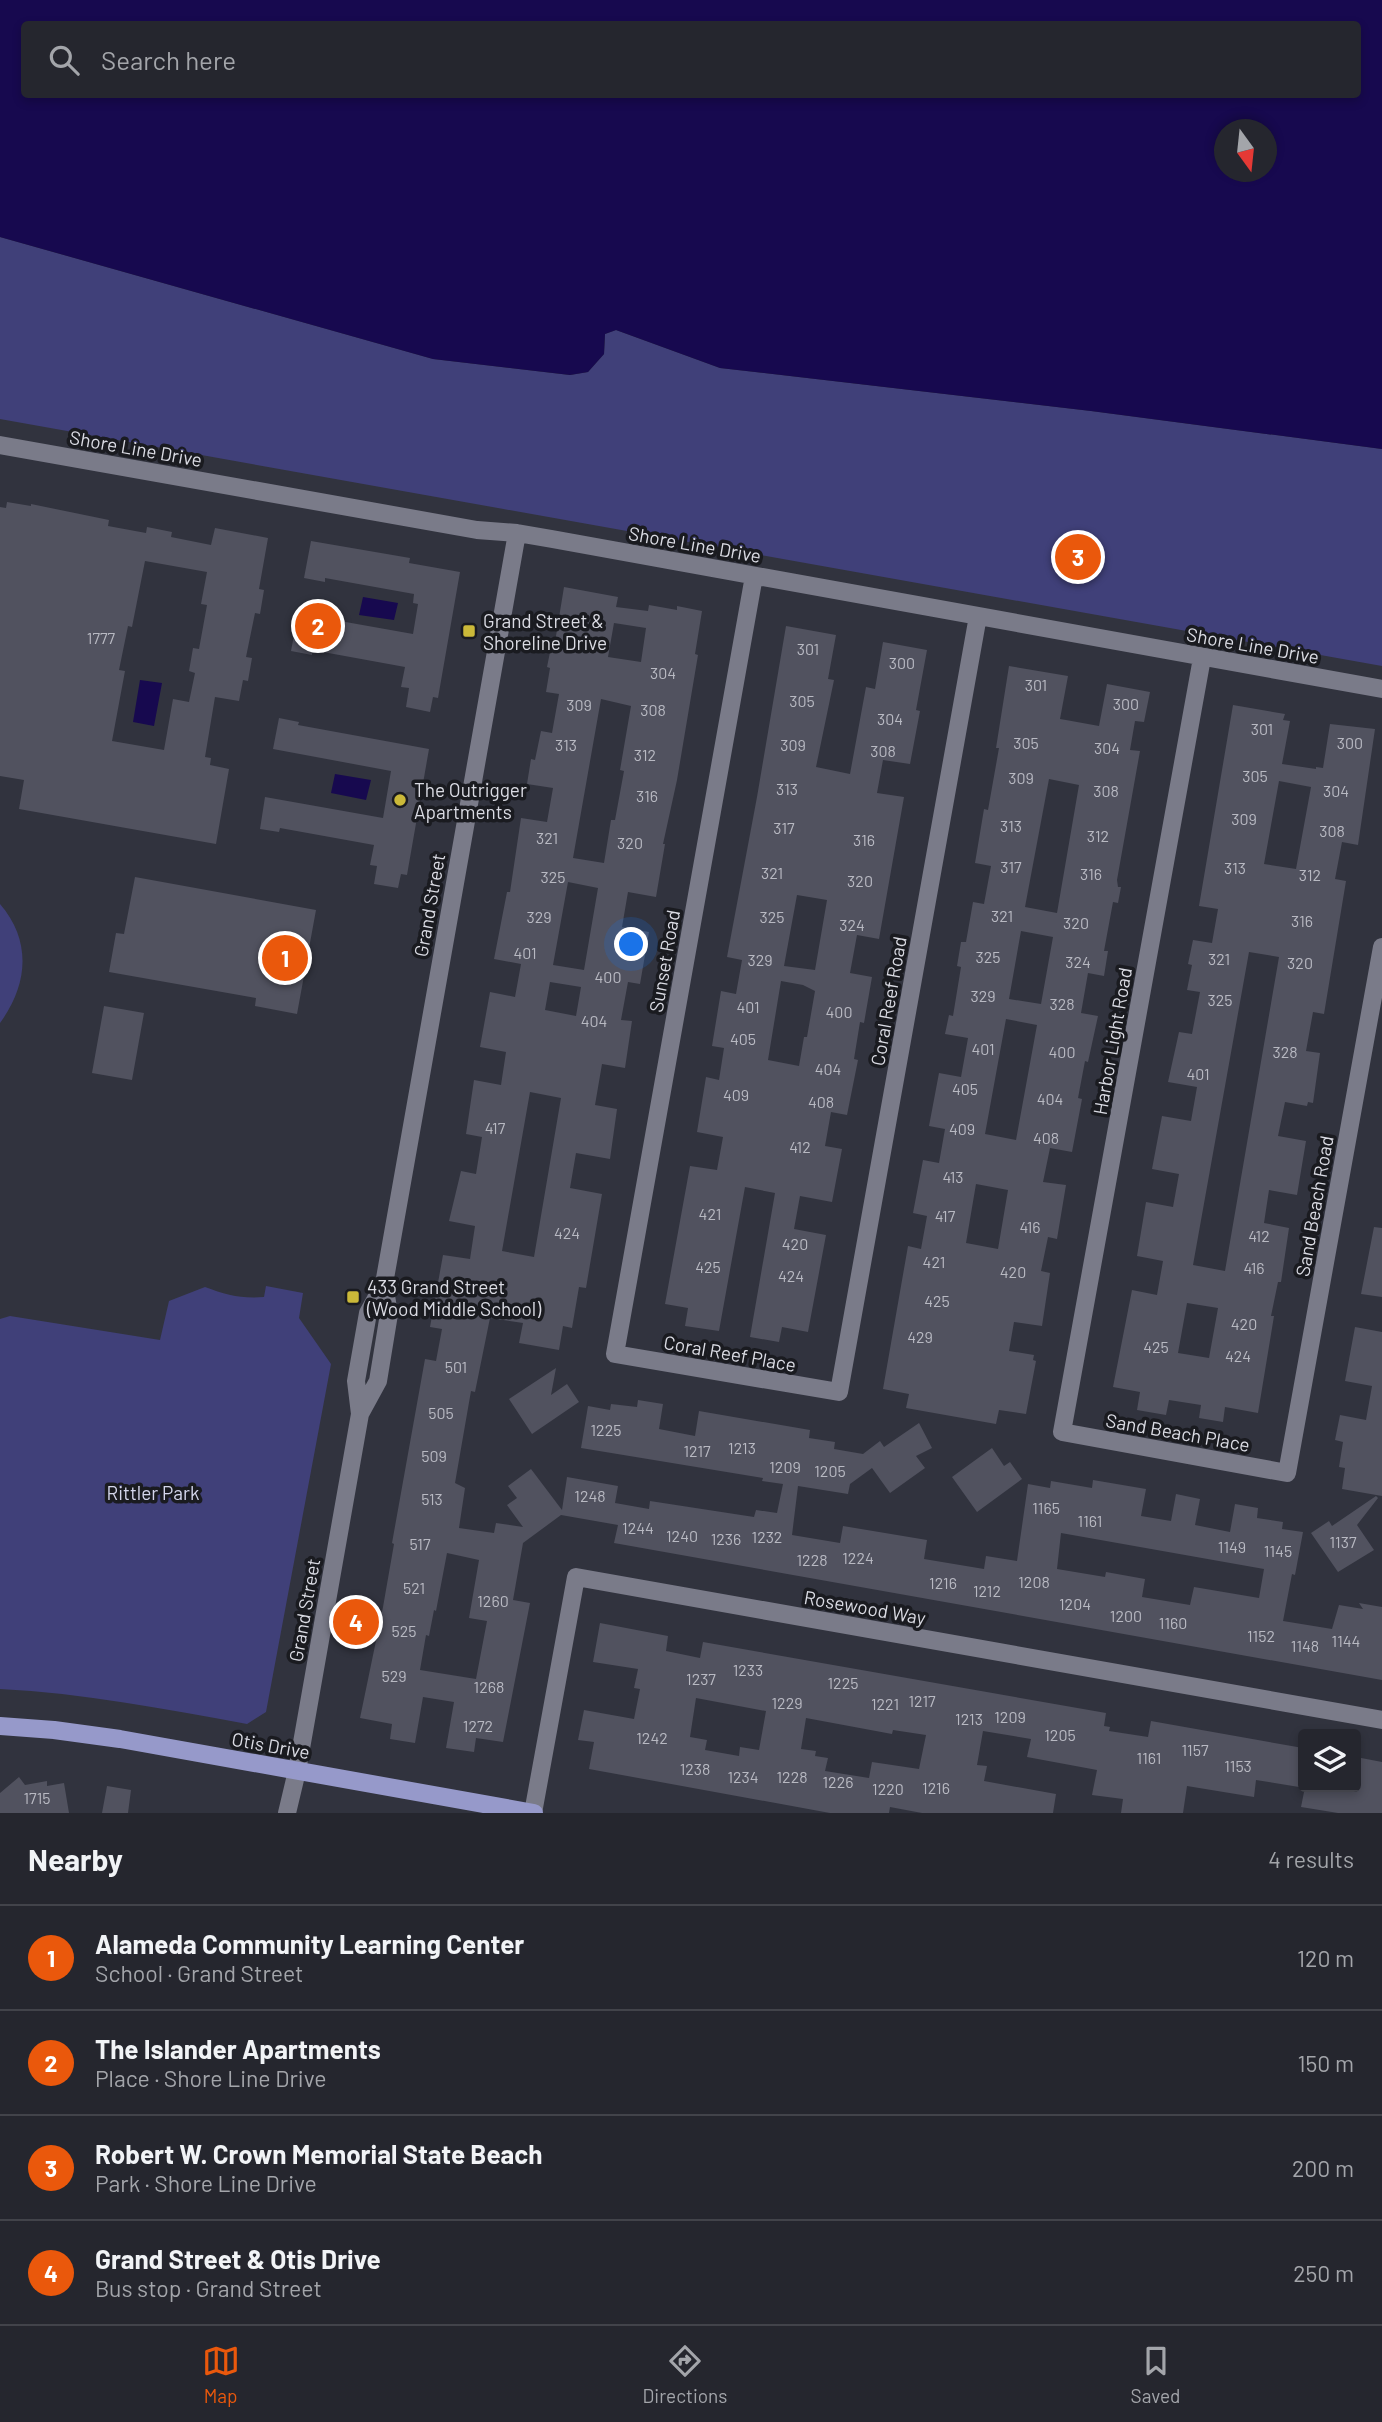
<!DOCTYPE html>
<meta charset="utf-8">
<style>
:root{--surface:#25262e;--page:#2d2e36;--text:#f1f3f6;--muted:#a3a5aa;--line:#42434a;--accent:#ea580c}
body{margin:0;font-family:Barlow,sans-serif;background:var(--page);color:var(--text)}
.controls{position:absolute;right:21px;bottom:21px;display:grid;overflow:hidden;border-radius:7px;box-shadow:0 4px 10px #0003}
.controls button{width:63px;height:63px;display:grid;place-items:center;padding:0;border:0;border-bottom:2px solid var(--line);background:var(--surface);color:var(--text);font:35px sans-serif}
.compass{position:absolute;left:1214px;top:119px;width:63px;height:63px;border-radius:50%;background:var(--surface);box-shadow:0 4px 10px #0003;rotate:165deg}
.you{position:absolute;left:632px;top:945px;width:24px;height:24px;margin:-18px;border:5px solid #fff;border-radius:50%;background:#1a73e8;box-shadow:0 0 0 10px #1a73e833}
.badge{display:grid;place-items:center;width:46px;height:46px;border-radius:50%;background:var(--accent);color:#fff;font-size:23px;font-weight:700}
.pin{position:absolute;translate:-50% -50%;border:4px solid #fff;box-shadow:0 2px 7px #0006}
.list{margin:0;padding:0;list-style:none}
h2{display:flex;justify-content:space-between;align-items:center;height:91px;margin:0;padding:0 28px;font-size:30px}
h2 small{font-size:23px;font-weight:400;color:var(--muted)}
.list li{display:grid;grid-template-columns:46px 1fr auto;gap:21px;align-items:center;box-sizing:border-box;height:105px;padding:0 28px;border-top:2px solid var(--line)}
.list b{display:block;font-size:26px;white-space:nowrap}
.list p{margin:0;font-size:23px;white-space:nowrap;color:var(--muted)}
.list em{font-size:23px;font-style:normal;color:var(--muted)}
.icon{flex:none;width:38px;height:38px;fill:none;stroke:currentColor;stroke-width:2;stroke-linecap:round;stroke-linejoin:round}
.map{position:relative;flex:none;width:1382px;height:1813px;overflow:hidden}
.search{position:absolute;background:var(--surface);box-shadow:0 4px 10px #0003;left:21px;right:21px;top:21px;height:77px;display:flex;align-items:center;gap:18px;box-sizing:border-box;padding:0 24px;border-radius:7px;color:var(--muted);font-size:26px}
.sheet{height:511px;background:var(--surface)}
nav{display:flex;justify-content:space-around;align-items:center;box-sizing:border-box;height:98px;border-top:2px solid var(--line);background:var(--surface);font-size:19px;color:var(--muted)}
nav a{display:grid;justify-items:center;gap:4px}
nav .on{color:var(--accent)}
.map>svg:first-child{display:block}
.green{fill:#404079}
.water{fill:#17094f;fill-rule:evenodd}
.building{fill:#51525f;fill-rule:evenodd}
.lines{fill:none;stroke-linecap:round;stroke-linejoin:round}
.minor{stroke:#7a7b89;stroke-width:18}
.major{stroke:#9699ca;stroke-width:18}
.poi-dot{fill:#cbb939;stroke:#1a1b20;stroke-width:2.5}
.labels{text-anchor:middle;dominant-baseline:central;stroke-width:7;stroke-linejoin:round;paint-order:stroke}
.number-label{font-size:16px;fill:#b8b9c2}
.street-label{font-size:19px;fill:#dadbe3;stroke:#1a1b20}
.poi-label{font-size:19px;fill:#dadbe3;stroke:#1a1b20;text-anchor:start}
.park-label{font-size:19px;fill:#d5d7ec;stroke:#1a1b20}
</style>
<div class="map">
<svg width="1382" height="1813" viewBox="0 0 1382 1813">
<rect width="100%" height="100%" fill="#31333e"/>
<path class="green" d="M0 237 433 359 570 375 588 372 604 354 605 334 616 330 720 368 1091 411 1382 449V666L0 419Z
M0 904C32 941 28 985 0 1023Z
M266 1286 303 1293 299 1318 331 1364 266 1712 247 1724C165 1709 83 1693 0 1689V1319L10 1316 160 1340 169 1301 205 1287C226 1295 242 1299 264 1297Z"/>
<path class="water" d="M0 0H1382V449L1091 411 720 368 616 330 605 334 604 354 588 372 570 375 433 359 0 237ZM1358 24V94H24V24ZM1224 130H1266V172H1224Z
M363 597 398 603 394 620 359 615Z
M140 680 162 683 154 726 133 722Z
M335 774 371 780 366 800 331 793Z"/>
<path class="building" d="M7 502 31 506V504L109 520 108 526 146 533 147 527 172 532 171 537 211 545 215 528 268 538 259 589 264 590 260 614 255 613 246 657 252 658 248 681 243 680 239 701 215 697 205 757 211 758 210 765 229 769 216 844 19 809 24 780 0 776V507L6 508ZM145 561 207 572 201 604 207 605 199 649 193 648 189 671 195 673 189 702 173 699 164 750 112 741 125 671 119 670 128 626 132 627Z
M311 541 410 558 409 563 460 572 438 698 433 697 430 712 406 707 409 688 401 687 405 667 312 650V655L291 651 297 619 311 621 312 616 413 634 418 604 413 603 414 594 325 578V582L304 578Z
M564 587 618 597 616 607 648 611 649 605 677 610V606L702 611 695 654 698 655 677 780 663 844H665L656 897 628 892 622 927 649 932 640 984 628 982 621 1020 632 1021 625 1068 602 1064 595 1105 617 1109 610 1159 576 1153 570 1188 602 1194 586 1288 579 1287 572 1328 563 1326 559 1350 519 1343 523 1323 490 1318 475 1392 471 1391 455 1483 465 1488 459 1528 494 1533 496 1523 523 1527 507 1505 517 1498 508 1486 531 1469 562 1510 567 1477 618 1486 615 1503 649 1509 650 1501 754 1517 756 1510 777 1513 783 1484 762 1481 763 1478 581 1448 588 1406 610 1410 611 1404 637 1407 638 1400 663 1404 659 1429 695 1436 699 1411 810 1430 809 1438 835 1442 834 1449 863 1454 880 1441 884 1447 919 1423 932 1448 916 1456 925 1468 890 1493 872 1468 850 1484 848 1494 798 1486 792 1535 840 1543 843 1526 927 1540 924 1559 984 1569 986 1556 1017 1561 1028 1484 1050 1488 1051 1481 1092 1488 1093 1480 1146 1489 1141 1516 1171 1521 1176 1494 1200 1499 1195 1525 1230 1532 1235 1504 1258 1508 1257 1518 1283 1522 1282 1529 1303 1532 1295 1575 1292 1574 1283 1621 1332 1629 1339 1605 1363 1609 1359 1603 1382 1607V1680L614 1543 618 1525 561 1515 523 1543 513 1600 530 1603 503 1742 476 1738 474 1752 446 1748 454 1702 423 1697 415 1743 390 1739 392 1724 360 1718 383 1607 394 1544 392 1543 425 1359 436 1361 442 1329 430 1327 443 1255 470 1259 475 1226 449 1221 461 1171 476 1174 482 1137 466 1134 474 1080 501 1085 506 1052 480 1047 490 992 515 997 521 964 494 959 507 892H510L521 818 547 822 553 788 527 784 531 759 535 760 541 731 552 733 559 694 546 692 550 668 547 667 552 642H555ZM614 623 646 628 641 662 608 657ZM601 699 631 706 620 770 624 771 615 820H611L604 863 573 858ZM568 882 598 888 584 970 553 965ZM550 982 581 987 576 1016 545 1010ZM530 1092 561 1098 534 1257 502 1251ZM1061 1533 1264 1569 1259 1598 1194 1587 1190 1605 1142 1597 1145 1579 1106 1572 1105 1577 1057 1569ZM447 1553 479 1560 469 1618 487 1621 476 1679 420 1670 426 1635 429 1636 434 1610 436 1611Z
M786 626 836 635 828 679 834 680 816 767 850 774 866 687 875 689 883 642 927 650 916 710 920 711 910 764 883 760 877 793 904 797 879 939 857 935 850 973 872 977 864 1023 860 1022 854 1059 858 1060 847 1115 831 1112 825 1146 842 1149 832 1202 800 1196 794 1229 826 1235 808 1332 782 1327 779 1342 750 1337 775 1193 745 1187 719 1331 685 1326 688 1308 665 1304 690 1166 717 1170 723 1137 697 1132 706 1077 719 1080 724 1048 712 1046 721 991 736 994 742 960 727 957 757 797ZM797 895 827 900 815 970 784 966ZM781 981 803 985 815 991 807 1037H804L799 1066 768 1060Z
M1009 666 1068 676 1060 719 1066 720 1099 726 1107 684 1150 692 1144 722 1135 721 1130 750 1140 751 1117 880 1118 887H1121L1118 903 1113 902 1104 951H1108L1104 976 1088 973 1081 1013 1098 1016 1088 1062 1085 1061 1078 1098 1082 1099 1072 1152 1050 1148 1043 1182 1066 1185 1057 1239 1048 1237 1041 1271 1050 1273 1042 1326 1014 1322 1009 1351 1034 1355 1033 1360 1036 1361 1026 1414 999 1410 996 1424 906 1408 909 1394 883 1389 908 1246 921 1249 927 1216 913 1213 923 1160 939 1163 945 1129 929 1126 939 1073 961 1077 968 1038 945 1034 949 1015 953 1016 961 967 957 966 961 942H966L973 902 984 904 991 866 975 863 984 809 988 810 999 748H996ZM1049 779 1079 785 1057 913 1025 907ZM1021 931 1053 937 1041 1004 1009 999ZM1006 1019 1037 1025 1016 1140 985 1134ZM976 1184 1008 1190 998 1249 966 1243Z
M1233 705 1285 714 1283 720 1290 721 1282 764 1316 769V767L1323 768 1330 724 1375 729 1358 845 1342 842 1335 879 1346 881 1324 1014 1313 1012 1306 1051 1320 1053 1313 1103 1308 1102 1307 1106 1285 1102 1278 1136 1306 1141 1297 1195 1269 1190 1264 1223 1289 1228 1281 1282H1278L1271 1316H1274L1258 1413 1225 1407 1223 1422 1199 1418 1201 1405 1169 1400 1166 1415 1137 1410 1140 1392 1113 1387 1132 1290 1157 1295 1163 1261 1137 1256 1146 1202 1173 1207 1179 1174 1152 1169 1162 1116 1191 1121 1197 1087 1168 1082 1179 1032 1192 1034 1200 992 1187 990 1192 965 1188 964 1193 940 1212 943 1218 909 1199 906ZM1279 781 1311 787 1296 869 1264 864ZM1249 952 1279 957 1225 1271 1193 1265ZM1187 1303 1218 1308 1209 1358 1178 1353Z
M279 718 299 722 298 725 429 749 407 875 401 874 398 888 374 884 377 866 370 865 374 845 280 828 279 832 260 829 265 797 383 818 391 771 273 749Z
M135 877 316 910 297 1014 255 1006 256 998 109 972 116 933 124 934Z
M104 1006 144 1013 132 1080 92 1073Z
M1374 1227 1382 1228V1297L1361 1294Z
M1355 1327 1382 1332V1496L1342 1489 1345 1468 1339 1467 1343 1442 1335 1440 1340 1415 1366 1420 1372 1386 1345 1381Z
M556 1368 551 1395 567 1384 579 1402 532 1434 509 1399Z
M992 1448 1004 1466 1010 1462 1022 1479 977 1512 952 1477Z
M1376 1496 1378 1498 1357 1525 1374 1550 1338 1572 1311 1533 1329 1521 1332 1526Z
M600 1623 668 1636 666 1651 700 1658 703 1642 1106 1713 1104 1726 1110 1727 1109 1731 1148 1737 1151 1721 1303 1748 1299 1787 1256 1780 1254 1797 1187 1786 1183 1813H1121L1123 1799 1092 1795 1097 1770 1027 1757 1031 1739 983 1731 977 1765 987 1766 984 1781 1056 1794 1053 1813H922L890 1807 889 1813H830L589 1769 594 1742 578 1740 584 1710 634 1719 640 1689 634 1688 638 1669 593 1662ZM696 1698 766 1711 759 1750 740 1747 739 1756 705 1750 707 1740 690 1737ZM806 1718 892 1734 893 1730 926 1735 919 1769 872 1762 869 1778 825 1771 828 1758 815 1756 816 1751 801 1749Z
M1356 1757 1382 1762V1813H1338L1301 1807 1305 1787H1356Z
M19 1777 25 1785 47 1781V1786L64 1783 69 1813H0V1793Z
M107 1786 131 1790 128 1813H102Z"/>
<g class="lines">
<path class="minor" d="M0 445 477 530 517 533 552 539 1382 689
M754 576 615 1354 839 1392 978 616
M1202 658 1062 1432 1287 1473 1382 947
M360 1414 378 1381 389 1314 384 1284
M287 1813 297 1771 360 1414 356 1381 368 1313 384 1284 517 533
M533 1813 576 1577 1382 1720"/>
<path class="major" d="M0 1726 54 1730 120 1739 534 1813"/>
</g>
<g class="poi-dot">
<rect x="462" y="624" width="14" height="14" rx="3.5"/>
<circle cx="400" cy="800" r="7"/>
<rect x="346" y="1290" width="14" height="14" rx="3.5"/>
</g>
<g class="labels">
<g class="number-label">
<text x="101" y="637">1777</text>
<text x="808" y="648">301</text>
<text x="902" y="662">300</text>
<text x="663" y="672">304</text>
<text x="1036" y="684">301</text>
<text x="802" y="700">305</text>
<text x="1126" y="703">300</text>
<text x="579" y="704">309</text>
<text x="653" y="709">308</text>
<text x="890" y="718">304</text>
<text x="1262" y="728">301</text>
<text x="1026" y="742">305</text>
<text x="1350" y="742">300</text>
<text x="566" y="744">313</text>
<text x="793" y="744">309</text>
<text x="1107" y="747">304</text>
<text x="883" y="750">308</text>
<text x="645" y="754">312</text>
<text x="1255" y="775">305</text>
<text x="1021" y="777">309</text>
<text x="787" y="788">313</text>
<text x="1106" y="790">308</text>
<text x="1336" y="790">304</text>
<text x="647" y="795">316</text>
<text x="1244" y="818">309</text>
<text x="1011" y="825">313</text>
<text x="784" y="827">317</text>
<text x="1332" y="830">308</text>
<text x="1098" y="835">312</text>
<text x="547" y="837">321</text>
<text x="864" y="839">316</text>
<text x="630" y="842">320</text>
<text x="1011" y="866">317</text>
<text x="1235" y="867">313</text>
<text x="772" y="872">321</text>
<text x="1091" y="873">316</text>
<text x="1310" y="874">312</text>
<text x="553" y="876">325</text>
<text x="860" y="880">320</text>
<text x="1002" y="915">321</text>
<text x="539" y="916">329</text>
<text x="772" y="916">325</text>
<text x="1302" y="920">316</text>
<text x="1076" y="922">320</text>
<text x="852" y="924">324</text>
<text x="525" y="952">401</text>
<text x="988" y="956">325</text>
<text x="1219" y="958">321</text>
<text x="760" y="959">329</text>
<text x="1078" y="961">324</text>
<text x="1300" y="962">320</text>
<text x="608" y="976">400</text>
<text x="983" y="995">329</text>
<text x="1220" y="999">325</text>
<text x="1062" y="1003">328</text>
<text x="748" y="1006">401</text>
<text x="839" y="1011">400</text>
<text x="594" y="1020">404</text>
<text x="743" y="1038">405</text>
<text x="983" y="1048">401</text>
<text x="1062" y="1051">400</text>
<text x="1285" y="1051">328</text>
<text x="828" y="1068">404</text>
<text x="1198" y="1073">401</text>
<text x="965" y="1088">405</text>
<text x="736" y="1094">409</text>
<text x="1050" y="1098">404</text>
<text x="821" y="1101">408</text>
<text x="495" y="1127">417</text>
<text x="962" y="1128">409</text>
<text x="1046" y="1137">408</text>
<text x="800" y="1146">412</text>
<text x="953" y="1176">413</text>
<text x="710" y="1213">421</text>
<text x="945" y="1215">417</text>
<text x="1030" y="1226">416</text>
<text x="567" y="1232">424</text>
<text x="1259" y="1235">412</text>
<text x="795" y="1243">420</text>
<text x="934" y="1261">421</text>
<text x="708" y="1266">425</text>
<text x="1254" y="1267">416</text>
<text x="1013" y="1271">420</text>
<text x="791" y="1275">424</text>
<text x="937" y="1300">425</text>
<text x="1244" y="1323">420</text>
<text x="920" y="1336">429</text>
<text x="1156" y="1346">425</text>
<text x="1238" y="1355">424</text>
<text x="456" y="1366">501</text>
<text x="441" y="1412">505</text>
<text x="606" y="1429">1225</text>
<text x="742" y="1447">1213</text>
<text x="697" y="1450">1217</text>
<text x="434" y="1455">509</text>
<text x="785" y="1466">1209</text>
<text x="830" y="1470">1205</text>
<text x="590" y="1495">1248</text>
<text x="432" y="1498">513</text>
<text x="1046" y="1507">1165</text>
<text x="1090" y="1520">1161</text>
<text x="638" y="1527">1244</text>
<text x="682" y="1535">1240</text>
<text x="767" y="1536">1232</text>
<text x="726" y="1538">1236</text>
<text x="1343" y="1541">1137</text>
<text x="420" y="1543">517</text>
<text x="1232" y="1546">1149</text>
<text x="1278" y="1550">1145</text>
<text x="858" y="1557">1224</text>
<text x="812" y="1559">1228</text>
<text x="1034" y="1581">1208</text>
<text x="943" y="1582">1216</text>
<text x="414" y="1587">521</text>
<text x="987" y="1590">1212</text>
<text x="493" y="1600">1260</text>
<text x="1075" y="1603">1204</text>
<text x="1126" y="1615">1200</text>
<text x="1173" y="1622">1160</text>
<text x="404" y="1630">525</text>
<text x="1261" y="1635">1152</text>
<text x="1346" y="1640">1144</text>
<text x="1305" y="1645">1148</text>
<text x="748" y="1669">1233</text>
<text x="394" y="1675">529</text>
<text x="701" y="1678">1237</text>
<text x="843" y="1682">1225</text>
<text x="489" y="1686">1268</text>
<text x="922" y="1700">1217</text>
<text x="787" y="1702">1229</text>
<text x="885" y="1703">1221</text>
<text x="1010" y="1716">1209</text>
<text x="969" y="1718">1213</text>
<text x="478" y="1725">1272</text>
<text x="1060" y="1734">1205</text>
<text x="652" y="1737">1242</text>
<text x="1195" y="1749">1157</text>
<text x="1149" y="1757">1161</text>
<text x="1238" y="1765">1153</text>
<text x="695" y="1768">1238</text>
<text x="743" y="1776">1234</text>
<text x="792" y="1776">1228</text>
<text x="838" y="1781">1226</text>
<text x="936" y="1787">1216</text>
<text x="888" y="1788">1220</text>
<text x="37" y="1797">1715</text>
</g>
<g class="street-label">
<text transform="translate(136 448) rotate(10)">Shore Line Drive</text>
<text transform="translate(695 544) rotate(10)">Shore Line Drive</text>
<text transform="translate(1253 645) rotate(10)">Shore Line Drive</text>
<text transform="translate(429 905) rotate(-80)">Grand Street</text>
<text transform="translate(664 961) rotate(-80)">Sunset Road</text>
<text transform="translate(888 1001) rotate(-80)">Coral Reef Road</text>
<text transform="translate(1112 1041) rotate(-80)">Harbor Light Road</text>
<text transform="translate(1314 1206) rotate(-80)">Sand Beach Road</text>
<text transform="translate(730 1353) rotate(10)">Coral Reef Place</text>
<text transform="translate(1178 1432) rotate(10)">Sand Beach Place</text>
<text transform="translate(865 1607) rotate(10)">Rosewood Way</text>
<text transform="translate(304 1610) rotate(-80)">Grand Street</text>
<text transform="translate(271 1745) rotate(10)">Otis Drive</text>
</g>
<g class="poi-label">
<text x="483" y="620">Grand Street &amp;<tspan x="483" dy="22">Shoreline Drive</tspan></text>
<text x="414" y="789">The Outrigger<tspan x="414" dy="22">Apartments</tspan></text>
<text x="367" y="1286">433 Grand Street<tspan x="367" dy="22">(Wood Middle School)</tspan></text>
</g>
<g class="park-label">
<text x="153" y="1492">Rittler Park</text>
</g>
</g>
</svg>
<div class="controls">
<button><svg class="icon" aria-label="layers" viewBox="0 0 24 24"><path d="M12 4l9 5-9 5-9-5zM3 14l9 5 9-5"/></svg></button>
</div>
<svg class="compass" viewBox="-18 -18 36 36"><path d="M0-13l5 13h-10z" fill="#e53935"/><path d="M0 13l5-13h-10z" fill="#a3a5aa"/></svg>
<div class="you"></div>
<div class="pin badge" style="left:285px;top:958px">1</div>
<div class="pin badge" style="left:318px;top:626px">2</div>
<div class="pin badge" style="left:1078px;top:557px">3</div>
<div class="pin badge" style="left:356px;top:1622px">4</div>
<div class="search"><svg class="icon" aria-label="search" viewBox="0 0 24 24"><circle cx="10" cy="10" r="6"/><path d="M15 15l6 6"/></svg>Search here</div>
</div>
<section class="sheet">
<h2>Nearby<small>4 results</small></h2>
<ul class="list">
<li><span class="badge">1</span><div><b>Alameda Community Learning Center</b><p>School · Grand Street</p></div><em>120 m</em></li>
<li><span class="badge">2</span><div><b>The Islander Apartments</b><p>Place · Shore Line Drive</p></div><em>150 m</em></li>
<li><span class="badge">3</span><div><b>Robert W. Crown Memorial State Beach</b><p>Park · Shore Line Drive</p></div><em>200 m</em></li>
<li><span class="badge">4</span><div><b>Grand Street &amp; Otis Drive</b><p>Bus stop · Grand Street</p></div><em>250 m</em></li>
</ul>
</section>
<nav>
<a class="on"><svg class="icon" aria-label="map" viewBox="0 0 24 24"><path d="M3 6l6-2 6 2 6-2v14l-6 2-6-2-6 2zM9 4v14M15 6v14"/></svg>Map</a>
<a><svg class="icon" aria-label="directions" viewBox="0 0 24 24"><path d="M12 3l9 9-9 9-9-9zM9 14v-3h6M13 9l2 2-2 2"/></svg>Directions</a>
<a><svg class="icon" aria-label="saved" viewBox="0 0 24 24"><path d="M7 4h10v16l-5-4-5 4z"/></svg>Saved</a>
</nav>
